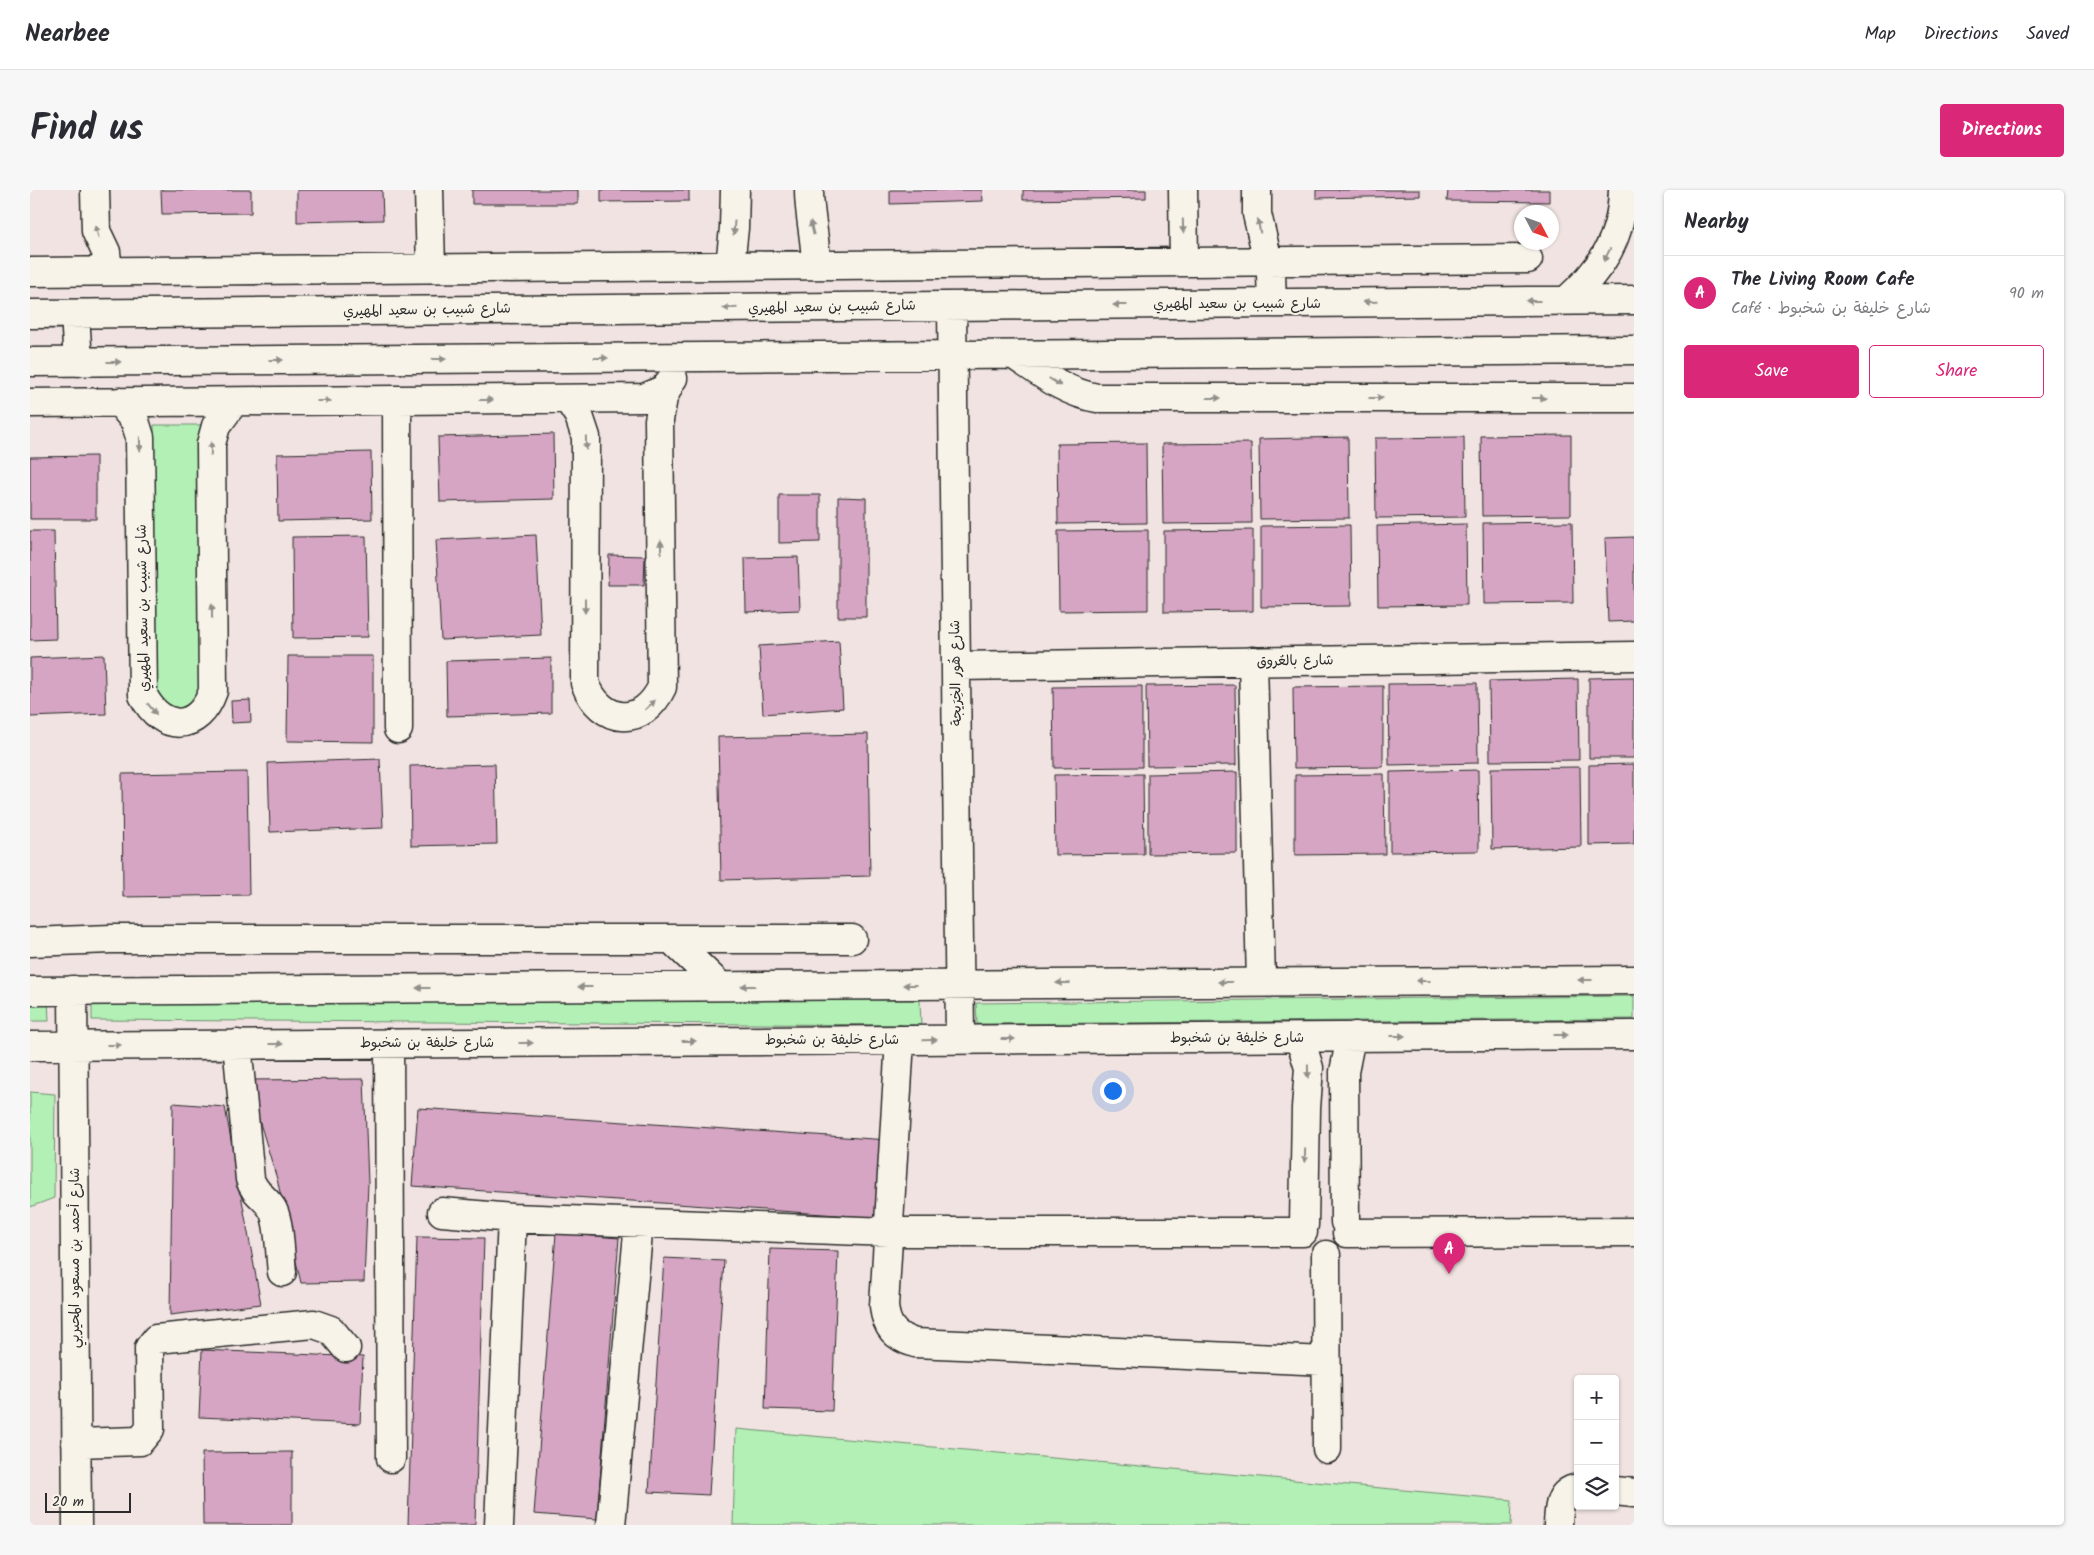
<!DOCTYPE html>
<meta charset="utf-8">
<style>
:root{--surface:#fff;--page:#f7f7f7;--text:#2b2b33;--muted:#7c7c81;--line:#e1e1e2;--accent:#db2777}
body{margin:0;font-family:Kalam,"Playpen Sans Arabic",sans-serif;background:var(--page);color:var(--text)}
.controls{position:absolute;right:15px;bottom:15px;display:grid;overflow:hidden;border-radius:5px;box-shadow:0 1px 4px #0004}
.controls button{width:45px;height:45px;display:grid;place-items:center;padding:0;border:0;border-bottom:1px solid var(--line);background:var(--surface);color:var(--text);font:25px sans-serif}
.compass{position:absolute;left:1484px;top:15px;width:45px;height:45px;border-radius:50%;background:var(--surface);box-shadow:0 1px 4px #0004;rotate:131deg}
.scale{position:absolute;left:15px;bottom:12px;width:86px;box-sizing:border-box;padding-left:5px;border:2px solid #2b2b2b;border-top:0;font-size:14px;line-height:18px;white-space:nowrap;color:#2b2b2b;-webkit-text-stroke:4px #f7f3e8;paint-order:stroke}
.you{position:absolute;left:1082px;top:900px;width:18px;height:18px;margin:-12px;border:4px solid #fff;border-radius:50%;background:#1a73e8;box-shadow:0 0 0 8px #1a73e833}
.badge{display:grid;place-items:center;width:32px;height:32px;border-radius:50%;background:var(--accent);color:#fff;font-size:16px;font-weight:700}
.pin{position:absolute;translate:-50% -41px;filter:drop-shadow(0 1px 2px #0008)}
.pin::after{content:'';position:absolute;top:26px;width:18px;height:15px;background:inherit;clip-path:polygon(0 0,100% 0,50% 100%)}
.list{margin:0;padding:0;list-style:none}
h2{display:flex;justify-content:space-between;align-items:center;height:65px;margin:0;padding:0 20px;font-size:21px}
h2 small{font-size:16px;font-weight:400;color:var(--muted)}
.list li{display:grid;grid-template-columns:32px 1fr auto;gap:15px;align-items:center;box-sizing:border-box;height:75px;padding:0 20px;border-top:1px solid var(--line)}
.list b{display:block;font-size:19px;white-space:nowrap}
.list p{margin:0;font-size:16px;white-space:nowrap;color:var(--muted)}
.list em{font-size:16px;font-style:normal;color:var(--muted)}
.actions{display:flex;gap:10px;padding:15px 20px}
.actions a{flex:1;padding:11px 0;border:1px solid var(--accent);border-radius:5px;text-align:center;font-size:18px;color:var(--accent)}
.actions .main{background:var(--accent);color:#fff}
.icon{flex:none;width:28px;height:28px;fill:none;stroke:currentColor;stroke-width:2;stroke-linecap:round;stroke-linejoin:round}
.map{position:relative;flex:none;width:1604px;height:1335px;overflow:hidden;border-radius:5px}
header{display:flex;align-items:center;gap:30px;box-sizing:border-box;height:70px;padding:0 25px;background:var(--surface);border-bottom:1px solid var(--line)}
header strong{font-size:24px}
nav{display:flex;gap:28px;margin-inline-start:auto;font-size:18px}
.intro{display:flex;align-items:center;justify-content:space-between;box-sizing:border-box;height:120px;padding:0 30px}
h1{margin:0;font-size:35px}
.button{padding:12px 22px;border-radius:5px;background:var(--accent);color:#fff;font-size:18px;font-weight:700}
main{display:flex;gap:30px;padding:0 30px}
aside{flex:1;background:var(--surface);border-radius:5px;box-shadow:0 1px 4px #0004}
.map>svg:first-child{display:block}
.green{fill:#b3f0b5;stroke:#6f8e70}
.building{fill:#d5a5c3;stroke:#2b2b2b}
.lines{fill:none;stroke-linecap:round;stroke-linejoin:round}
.minor-casing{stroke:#2b2b2b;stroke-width:31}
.minor{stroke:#f7f3e8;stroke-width:28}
.oneway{fill:#918f8a}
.labels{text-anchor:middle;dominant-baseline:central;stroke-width:4;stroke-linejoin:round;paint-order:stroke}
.street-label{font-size:14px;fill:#2b2b2b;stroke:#f7f3e8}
</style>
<header>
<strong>Nearbee</strong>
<nav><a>Map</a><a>Directions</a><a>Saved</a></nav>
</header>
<div class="intro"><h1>Find us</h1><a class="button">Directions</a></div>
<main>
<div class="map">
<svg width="1604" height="1335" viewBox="0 0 1604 1335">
<rect width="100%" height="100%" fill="#f0e3e1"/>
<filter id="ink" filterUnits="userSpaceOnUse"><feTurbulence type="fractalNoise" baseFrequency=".02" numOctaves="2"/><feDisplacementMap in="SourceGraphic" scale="10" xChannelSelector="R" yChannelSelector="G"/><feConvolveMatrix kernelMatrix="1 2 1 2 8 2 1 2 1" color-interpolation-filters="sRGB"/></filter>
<g filter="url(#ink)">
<path class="green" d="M124 235H177L182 512 153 525 126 520Z
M62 806 890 810 891 835 62 830Z
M1604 806V829L947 834 946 813Z
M0 809H18L19 831H0Z
M0 902 25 904 24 1008 0 1017Z
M706 1239 1482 1310 1481 1335H703Z"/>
<path class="building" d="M131 0H221V23L132 24Z
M267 0H352L353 30 267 32Z
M442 0H548V14H442Z
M571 0H659V11L571 12Z
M860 0H952L953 11 860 14Z
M993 0H1116V8L993 10Z
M1286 0H1390V6L1286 8Z
M1418 0H1519V12L1417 11Z
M523 244 524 309 410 312 408 247Z
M1541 245V325L1452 326 1451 246Z
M1318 247 1319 328 1230 329 1229 249Z
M1434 247 1435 327 1346 328 1345 248Z
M1116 253 1117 333 1028 334 1027 254Z
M1221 253 1222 333 1133 334 1132 254Z
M341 262 342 329 248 331 247 264Z
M66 266V329H0V267Z
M749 305H790V352L749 353Z
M808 307 836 308V427H808Z
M1542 332 1543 413 1454 414 1453 333Z
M1436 334 1437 415 1348 416 1347 336Z
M1320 335 1321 416 1231 417V336Z
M1118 340V420L1029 421 1028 341Z
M1223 340V421L1134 422V341Z
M0 341H24L26 449 0 450Z
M506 345 511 445 411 450 406 350Z
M336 346 338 447 263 448 262 347Z
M1604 347V431L1578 432 1575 348Z
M579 365 615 366 614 395H578Z
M768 367 770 420 716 422 715 368Z
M809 451 813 518 733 524 729 456Z
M74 465 76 524 0 527V468Z
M258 466H343V552L257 551Z
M521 468V523L417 526 416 471Z
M1604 487V568H1559V488Z
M1548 489 1549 570 1460 571 1459 491Z
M1447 493 1448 573 1359 575 1358 494Z
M1205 495 1206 575 1117 576 1116 496Z
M1112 496V577L1024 578 1023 497Z
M1353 496V577L1264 578 1263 497Z
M220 510 221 532 202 533 201 511Z
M838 544 840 686 691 690 688 547Z
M350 569 353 638 240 642 238 573Z
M465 574 467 654 381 656 380 576Z
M1604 574V654L1559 655V575Z
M1550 577 1551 657 1462 659 1461 578Z
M1448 580 1449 661 1360 662V582Z
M217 582 219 705 93 707 92 584Z
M1207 582V663L1118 664V584Z
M1113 584 1114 664 1025 665 1024 585Z
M1354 584 1355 664 1265 665V585Z
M334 889 338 993 334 1092 271 1093 247 989 217 890Z
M143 913 195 917 231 1114 140 1125Z
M388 918 858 950 852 1028 382 996Z
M526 1043 589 1048 567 1329 504 1324Z
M387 1047 454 1048 445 1335H378Z
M740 1059 808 1061 802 1221 735 1219Z
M634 1068 694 1071 679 1305 619 1302Z
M172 1160 333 1167 330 1234 169 1227Z
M262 1262V1335H173L172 1263Z"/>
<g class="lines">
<g class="minor-casing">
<path id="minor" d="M65 0 66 41 76 62 78 81
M399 0 401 78
M779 0C779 26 786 50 786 75
M1153 0 1154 72
M1227 0V24L1241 84 1242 113
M700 76 704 38 705 0
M0 82 1498 69
M1537 110C1572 79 1592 48 1593 0
M922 116 930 849
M0 124 1604 110
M45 124 48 172
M984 165C1011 183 1034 202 1067 208H1604
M0 172 1604 160
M538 209 549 226 556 247 555 493C571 535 613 538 632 497L629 230 633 208 641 191
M367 210 368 539
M89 212 105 231 110 247 113 505C132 543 169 542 183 501L181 254 186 236 204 212
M0 213 614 208 633 200 643 188
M1223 471 1231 792
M926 476 1604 466
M641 749 690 796
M0 752 82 749H822
M43 800 47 1335
M0 801 1604 790
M1267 848 1273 858 1279 878 1276 918 1274 1035
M870 850 854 1116C856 1137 865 1147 885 1153L1296 1171
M359 853 361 1268
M207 854 220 989C224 1004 236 1007 243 1020 250 1034 250 1066 252 1082
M0 856 1604 845
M412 1022 482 1028 859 1042H1273
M1315 1032 1314 882 1319 857 1325 846
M1317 1043 1604 1042
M1296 1065 1297 1259
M46 1253 110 1251 120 1239 119 1158 126 1149 284 1134 301 1140 316 1158
M1585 1301 1604 1303
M469 1335 482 1028
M581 1335 609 1033
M1528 1335C1529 1318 1528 1302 1548 1298"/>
</g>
<use href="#minor" class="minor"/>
</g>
<defs><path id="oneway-solid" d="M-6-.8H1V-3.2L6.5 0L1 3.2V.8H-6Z" transform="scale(1.25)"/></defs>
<g class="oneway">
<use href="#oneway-solid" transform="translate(1153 36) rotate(89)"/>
<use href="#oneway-solid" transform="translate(1229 36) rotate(-100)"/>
<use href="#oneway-solid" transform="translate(704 38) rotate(94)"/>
<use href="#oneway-solid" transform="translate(782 38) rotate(-103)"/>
<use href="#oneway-solid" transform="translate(67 42) rotate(-105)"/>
<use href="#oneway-solid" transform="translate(1577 65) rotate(117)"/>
<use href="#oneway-solid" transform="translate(1503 111) rotate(180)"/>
<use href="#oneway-solid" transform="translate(1340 112) rotate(179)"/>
<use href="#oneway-solid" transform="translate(1090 115) rotate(180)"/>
<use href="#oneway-solid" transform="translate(700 118) rotate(179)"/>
<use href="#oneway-solid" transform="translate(571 168)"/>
<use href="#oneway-solid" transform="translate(409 169)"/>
<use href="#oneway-solid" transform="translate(246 170)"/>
<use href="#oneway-solid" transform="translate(84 172)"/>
<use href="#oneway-solid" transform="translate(1025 192) rotate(32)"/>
<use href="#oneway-solid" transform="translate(1184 208)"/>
<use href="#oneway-solid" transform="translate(1346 208)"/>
<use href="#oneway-solid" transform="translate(1509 208)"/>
<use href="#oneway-solid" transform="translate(456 210)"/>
<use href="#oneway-solid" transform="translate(294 211)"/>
<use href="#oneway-solid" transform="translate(556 253) rotate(89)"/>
<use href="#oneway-solid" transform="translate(110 254) rotate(89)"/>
<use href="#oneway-solid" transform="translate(181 259) rotate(-88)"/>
<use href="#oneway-solid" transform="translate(631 357) rotate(-91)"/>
<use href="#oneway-solid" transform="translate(555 416) rotate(90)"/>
<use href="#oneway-solid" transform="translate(182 421) rotate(-90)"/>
<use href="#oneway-solid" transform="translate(620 515) rotate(-43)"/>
<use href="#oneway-solid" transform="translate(122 519) rotate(51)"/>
<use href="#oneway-solid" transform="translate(1555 790) rotate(180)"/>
<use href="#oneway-solid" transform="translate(1393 791) rotate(180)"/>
<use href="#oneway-solid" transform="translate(1195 792) rotate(180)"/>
<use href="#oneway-solid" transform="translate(1033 793) rotate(180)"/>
<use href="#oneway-solid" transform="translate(880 795) rotate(180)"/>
<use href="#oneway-solid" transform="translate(718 796) rotate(180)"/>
<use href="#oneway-solid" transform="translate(555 797) rotate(180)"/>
<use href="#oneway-solid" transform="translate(393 798) rotate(180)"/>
<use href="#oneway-solid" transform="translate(1531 845)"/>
<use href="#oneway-solid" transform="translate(1368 846)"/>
<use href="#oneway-solid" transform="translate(978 849)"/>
<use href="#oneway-solid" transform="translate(900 850) rotate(-1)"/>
<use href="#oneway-solid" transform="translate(659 851)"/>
<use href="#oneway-solid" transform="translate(496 853)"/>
<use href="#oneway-solid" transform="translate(246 854)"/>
<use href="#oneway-solid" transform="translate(84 855)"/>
<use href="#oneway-solid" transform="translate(1278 881) rotate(89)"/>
<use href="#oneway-solid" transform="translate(1275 966) rotate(91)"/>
</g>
</g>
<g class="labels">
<g class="street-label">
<text x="1207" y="114">شارع شبيب بن سعيد المهيري</text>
<text transform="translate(802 117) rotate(-1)">شارع شبيب بن سعيد المهيري</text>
<text transform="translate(397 120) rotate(-1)">شارع شبيب بن سعيد المهيري</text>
<text transform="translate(113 418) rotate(-91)">شارع شبيب بن سعيد المهيري</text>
<text transform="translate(1265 471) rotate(-1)">شارع بالعُروق</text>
<text transform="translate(926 483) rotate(-91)">شارع هُور الخِرَيجة</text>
<text x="1207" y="848">شارع خليفة بن شخبوط</text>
<text x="802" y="850">شارع خليفة بن شخبوط</text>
<text x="397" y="853">شارع خليفة بن شخبوط</text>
<text transform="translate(45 1068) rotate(-90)">شارع أحمد بن مسعود المحيربي</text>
</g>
</g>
</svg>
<div class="controls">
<button>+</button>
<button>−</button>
<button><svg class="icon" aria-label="layers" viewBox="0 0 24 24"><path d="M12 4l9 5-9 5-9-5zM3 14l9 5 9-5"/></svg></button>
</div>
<svg class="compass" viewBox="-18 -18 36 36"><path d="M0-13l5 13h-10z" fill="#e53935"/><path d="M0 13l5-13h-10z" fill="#7c7c81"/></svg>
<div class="scale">20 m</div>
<div class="you"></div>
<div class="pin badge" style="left:1419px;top:1084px">A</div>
</div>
<aside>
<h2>Nearby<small></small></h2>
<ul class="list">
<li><span class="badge">A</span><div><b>The Living Room Cafe</b><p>Café · شارع خليفة بن شخبوط</p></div><em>90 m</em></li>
</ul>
<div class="actions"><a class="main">Save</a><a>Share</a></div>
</aside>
</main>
